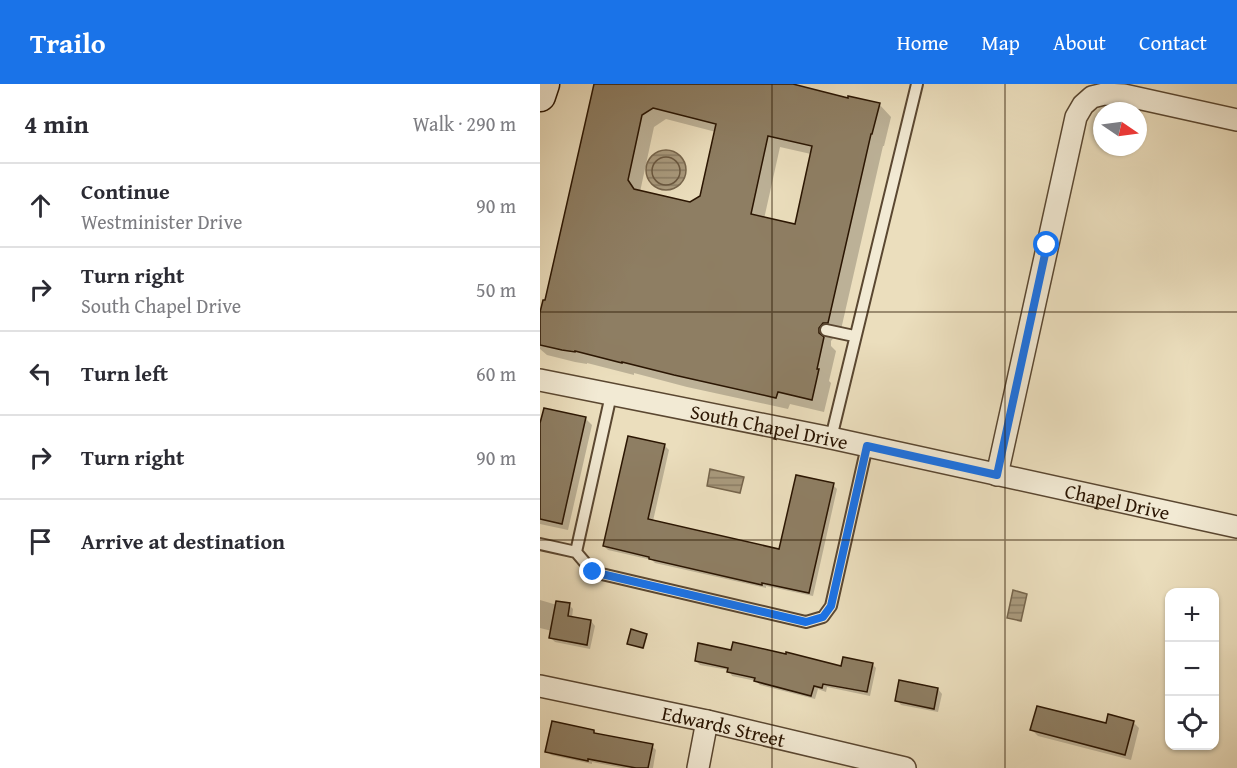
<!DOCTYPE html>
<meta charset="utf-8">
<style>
:root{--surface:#fff;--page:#f2f2f3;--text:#2b2b33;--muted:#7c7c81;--line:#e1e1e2;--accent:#1a73e8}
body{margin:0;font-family:"Gentium Book Plus",serif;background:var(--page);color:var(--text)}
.controls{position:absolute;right:18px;bottom:18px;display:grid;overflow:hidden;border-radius:12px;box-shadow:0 2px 4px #0004}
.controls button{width:54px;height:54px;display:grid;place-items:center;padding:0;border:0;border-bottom:2px solid var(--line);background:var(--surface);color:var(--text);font:30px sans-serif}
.compass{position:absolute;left:553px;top:18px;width:54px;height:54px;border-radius:50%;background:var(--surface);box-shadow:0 2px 4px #0004;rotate:103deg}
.stop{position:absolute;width:18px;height:18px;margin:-14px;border:4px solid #1a73e8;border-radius:50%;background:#fff}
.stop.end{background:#1a73e8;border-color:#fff;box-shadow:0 2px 6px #0008}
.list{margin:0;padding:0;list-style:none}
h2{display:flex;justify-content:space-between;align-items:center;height:78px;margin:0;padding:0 24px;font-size:26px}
h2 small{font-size:20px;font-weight:400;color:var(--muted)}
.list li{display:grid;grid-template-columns:39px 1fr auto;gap:18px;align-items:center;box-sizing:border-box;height:84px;padding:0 24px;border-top:2px solid var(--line)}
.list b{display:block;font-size:22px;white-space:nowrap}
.list p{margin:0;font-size:20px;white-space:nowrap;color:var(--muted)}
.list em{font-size:20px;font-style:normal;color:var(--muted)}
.icon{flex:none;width:33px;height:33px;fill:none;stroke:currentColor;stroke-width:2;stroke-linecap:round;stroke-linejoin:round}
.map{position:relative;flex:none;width:697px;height:684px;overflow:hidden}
header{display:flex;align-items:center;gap:36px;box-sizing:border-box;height:84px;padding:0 30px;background:var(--accent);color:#fff}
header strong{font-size:28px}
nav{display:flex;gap:33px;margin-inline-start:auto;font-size:21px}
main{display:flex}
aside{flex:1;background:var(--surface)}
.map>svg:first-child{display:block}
.water{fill:url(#water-rules);stroke:#76654c;stroke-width:1.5}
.shadow{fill:#0003;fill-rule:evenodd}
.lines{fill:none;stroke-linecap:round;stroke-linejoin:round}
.shore{stroke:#6a5840;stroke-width:1.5}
.building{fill:#8e7e63;stroke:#2a1502;stroke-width:1.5;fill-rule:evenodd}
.lane-casing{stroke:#5a4731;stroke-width:14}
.street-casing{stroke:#5a4731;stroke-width:24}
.secondary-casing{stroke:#2a1502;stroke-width:33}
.lane{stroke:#f2ead4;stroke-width:10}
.street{stroke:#f2ead4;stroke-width:21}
.secondary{stroke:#f2ead4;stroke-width:30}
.route{stroke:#1a73e8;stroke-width:8}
.grid{fill:none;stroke:#2a1502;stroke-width:1.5;stroke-opacity:0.55}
.labels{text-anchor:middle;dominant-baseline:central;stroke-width:4.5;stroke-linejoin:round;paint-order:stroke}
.street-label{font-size:20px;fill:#2a1502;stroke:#f2ead4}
</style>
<header>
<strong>Trailo</strong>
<nav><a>Home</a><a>Map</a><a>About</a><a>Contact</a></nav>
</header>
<main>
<aside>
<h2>4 min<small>Walk · 290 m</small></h2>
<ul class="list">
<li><svg class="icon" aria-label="ahead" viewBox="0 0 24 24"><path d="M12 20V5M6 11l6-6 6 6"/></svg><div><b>Continue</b><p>Westminister Drive</p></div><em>90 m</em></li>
<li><svg class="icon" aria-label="right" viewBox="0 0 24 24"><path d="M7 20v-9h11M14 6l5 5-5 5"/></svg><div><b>Turn right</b><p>South Chapel Drive</p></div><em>50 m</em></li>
<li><svg class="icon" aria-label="left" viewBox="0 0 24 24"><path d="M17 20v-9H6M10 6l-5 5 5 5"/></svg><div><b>Turn left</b></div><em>60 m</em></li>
<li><svg class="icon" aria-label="right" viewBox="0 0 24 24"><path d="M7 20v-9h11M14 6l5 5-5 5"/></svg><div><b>Turn right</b></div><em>90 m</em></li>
<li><svg class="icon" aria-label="arrive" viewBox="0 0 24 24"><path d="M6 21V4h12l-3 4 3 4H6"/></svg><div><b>Arrive at destination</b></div></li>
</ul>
</aside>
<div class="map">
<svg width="697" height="684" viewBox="0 0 697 684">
<defs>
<pattern id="water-rules" width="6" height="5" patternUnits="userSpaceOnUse" patternTransform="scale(1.5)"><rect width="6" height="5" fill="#a99a7d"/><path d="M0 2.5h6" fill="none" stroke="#8a7c64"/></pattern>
</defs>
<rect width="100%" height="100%" fill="#ebdebd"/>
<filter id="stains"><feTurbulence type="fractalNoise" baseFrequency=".00333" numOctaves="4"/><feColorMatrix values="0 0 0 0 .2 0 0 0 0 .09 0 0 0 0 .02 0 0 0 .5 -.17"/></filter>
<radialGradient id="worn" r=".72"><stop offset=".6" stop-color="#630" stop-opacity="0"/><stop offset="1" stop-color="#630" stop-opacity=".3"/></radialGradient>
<path class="water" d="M106 86a20 20 0 1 1 40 0a20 20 0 1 1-40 0Z
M170 385 204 393 200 409 167 402Z
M473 506 487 510 481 537 467 534Z"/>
<path class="shadow" d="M54 0H248L309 16 339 20 351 33 344 62H343L300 250 296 251 291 257V262L296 267 289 297 291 299 284 328 250 320 248 325 147 303 94 289V291L47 279V280L35 278 7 271 0 265V235L6 218 55 2ZM126 35 176 48 161 113 150 120 100 108 114 43ZM240 63 271 70 256 142 224 135Z
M45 334 52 341 28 446 0 440V346Z
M89 353 125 362 129 366 113 437 240 467 293 401 297 405 273 512 226 502V504L115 479 112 476 68 466 64 462Z
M0 516 17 521H29L33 525 32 534 51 537 55 542 50 565 15 558 11 554 12 547 0 544Z
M106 551 107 553 104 565 89 560Z
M156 577 302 584 332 580 336 584 330 612 287 603 286 608 278 605 275 615 220 601 216 597 192 592 189 586 160 581Z
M398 605 402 610 398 628 361 621 357 616Z
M593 638 599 644 591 676 498 652 492 646Z
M54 648 57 651 112 662 116 666 113 684H83L52 678V680L11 671 7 667Z"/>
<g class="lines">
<path class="shore" d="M112 87a14 14 0 1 1 28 0a14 14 0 1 1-28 0Z"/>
</g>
<path class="building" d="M54 0H253L308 14V12L340 19 332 50H331L288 239H283L279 244V249L284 253 277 285H279L272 316 238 308 236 314 134 291 82 278V279L35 267V268L22 266 0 261V228L3 216H5ZM113 24 176 40 160 112 150 118 94 105 88 96 102 31ZM228 52 272 62 255 140 211 130Z
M4 324 46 333 22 440 0 435V339Z
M88 352 125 360 108 435 239 465 256 391 294 399 269 509 222 499V501L109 475V473L63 462Z
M16 517 30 519 28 532 51 536 47 561 9 554Z
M91 545 107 550 103 564 87 560Z
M193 558 246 570V568L301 582 303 573 333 579 327 608 283 600 282 604 274 602 271 612 214 597 215 594 187 588 188 584 155 577 158 559 191 566Z
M359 596 398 604 394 625 355 617Z
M497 622 566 639 568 630 594 637 585 671 490 646Z
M12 637 54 646V649L113 660 108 684H96L48 675V677L5 668Z"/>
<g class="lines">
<g class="lane-casing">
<path id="lane" d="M286 246 314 252
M291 354 377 0
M0 460 36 468 53 488 266 538 283 533 291 522 327 362
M36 468 71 311"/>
</g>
<g class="street-casing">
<g id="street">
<path id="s1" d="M0 296 291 354 697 443"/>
<path d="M457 391 536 33 543 21 552 13 564 10 584 11 697 36"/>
<path id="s2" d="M0 602 167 637 365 684"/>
<path d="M158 684 167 637"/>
</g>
</g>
<g class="secondary-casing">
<path id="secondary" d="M0 12 4 0"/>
</g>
<use href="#lane" class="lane"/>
<use href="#street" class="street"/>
<use href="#secondary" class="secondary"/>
</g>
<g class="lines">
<path class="route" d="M53 488 266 538 283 533 291 522 327 362 457 391 507 161"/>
</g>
<path class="grid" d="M232 0V684M465 0V684M0 228H697M0 456H697"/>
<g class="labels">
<g class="street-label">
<text stroke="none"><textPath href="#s1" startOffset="234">South Chapel Drive</textPath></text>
<text stroke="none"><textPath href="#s1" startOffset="590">Chapel Drive</textPath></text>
<text stroke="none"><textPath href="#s2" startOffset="188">Edwards Street</textPath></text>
</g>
</g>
<rect width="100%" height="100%" filter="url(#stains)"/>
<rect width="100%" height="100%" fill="url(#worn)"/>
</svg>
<div class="controls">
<button>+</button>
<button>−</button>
<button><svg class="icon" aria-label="locate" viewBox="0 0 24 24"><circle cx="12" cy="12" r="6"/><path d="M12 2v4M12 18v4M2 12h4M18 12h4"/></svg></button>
</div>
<svg class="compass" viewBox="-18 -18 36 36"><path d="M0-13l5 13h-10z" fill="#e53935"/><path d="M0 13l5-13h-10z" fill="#7c7c81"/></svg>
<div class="stop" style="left:507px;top:161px"></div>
<div class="stop end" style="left:53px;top:488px"></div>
</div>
</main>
